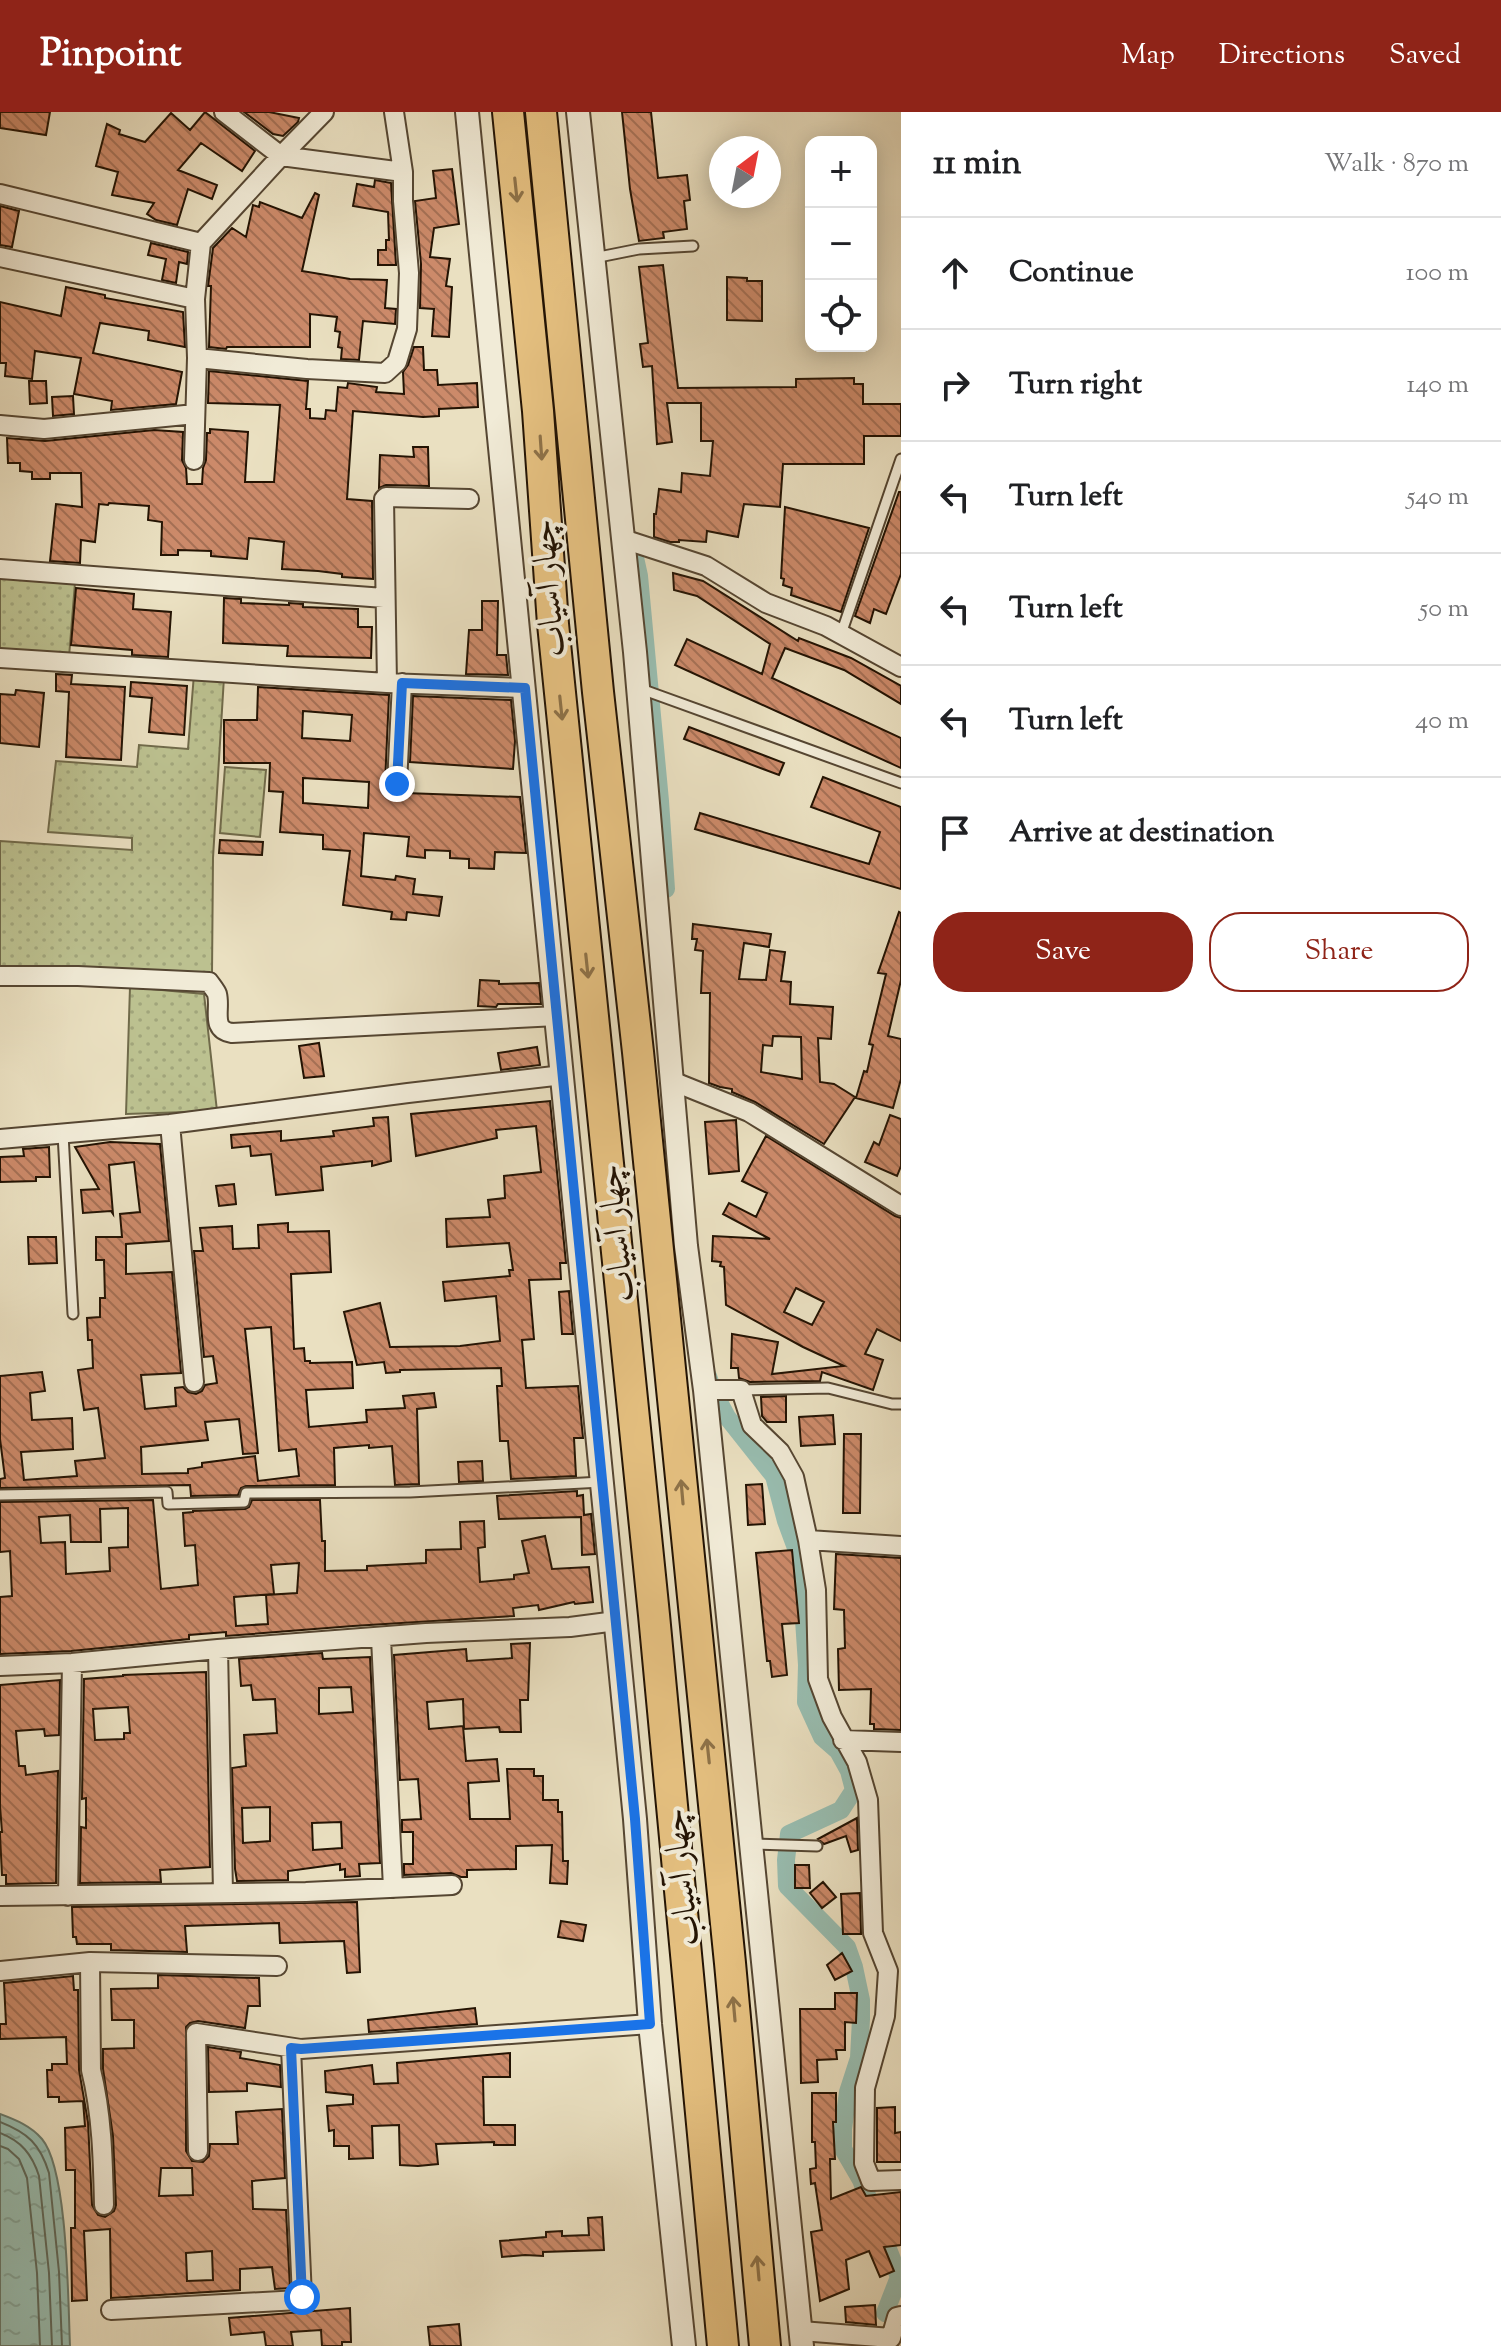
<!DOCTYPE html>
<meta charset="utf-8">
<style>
:root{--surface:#fff;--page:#f2f2f2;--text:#202124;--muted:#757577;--line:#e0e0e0;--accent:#8f2418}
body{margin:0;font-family:"Sorts Mill Goudy",Amiri,serif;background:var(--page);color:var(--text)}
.controls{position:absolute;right:24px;top:24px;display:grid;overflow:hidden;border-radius:16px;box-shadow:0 4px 20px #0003}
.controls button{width:72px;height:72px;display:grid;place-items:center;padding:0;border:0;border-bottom:2px solid var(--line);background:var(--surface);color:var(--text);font:40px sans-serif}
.compass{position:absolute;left:709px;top:24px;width:72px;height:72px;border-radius:50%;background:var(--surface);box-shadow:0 4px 20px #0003;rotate:32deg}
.stop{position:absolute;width:24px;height:24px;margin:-18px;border:6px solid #1a73e8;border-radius:50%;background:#fff}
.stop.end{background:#1a73e8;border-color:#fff;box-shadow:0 2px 8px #0008}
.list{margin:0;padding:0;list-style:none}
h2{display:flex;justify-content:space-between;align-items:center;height:104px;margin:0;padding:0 32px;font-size:34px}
h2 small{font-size:26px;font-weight:400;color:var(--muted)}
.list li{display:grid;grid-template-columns:52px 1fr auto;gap:24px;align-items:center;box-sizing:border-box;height:112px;padding:0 32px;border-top:2px solid var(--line)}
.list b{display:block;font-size:30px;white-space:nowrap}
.list em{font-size:26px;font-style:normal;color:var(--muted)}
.actions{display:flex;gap:16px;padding:24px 32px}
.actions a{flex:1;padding:18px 0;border:2px solid var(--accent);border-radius:32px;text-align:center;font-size:28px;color:var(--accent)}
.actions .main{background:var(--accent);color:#fff}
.icon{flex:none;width:44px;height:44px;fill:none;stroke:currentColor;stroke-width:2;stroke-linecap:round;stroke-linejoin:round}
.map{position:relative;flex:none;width:901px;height:2234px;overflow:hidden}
header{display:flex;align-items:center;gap:48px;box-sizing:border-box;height:112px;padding:0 40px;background:var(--accent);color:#fff}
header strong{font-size:38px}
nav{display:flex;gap:44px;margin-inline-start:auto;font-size:28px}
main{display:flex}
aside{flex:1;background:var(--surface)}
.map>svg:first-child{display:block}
.green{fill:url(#green-dots);stroke:#706a4a;stroke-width:2}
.water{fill:url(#water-ripples);stroke:#69796b;stroke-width:2}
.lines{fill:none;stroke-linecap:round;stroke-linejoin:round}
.shore{stroke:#5e685a;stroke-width:2}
.canal{stroke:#98bdb0;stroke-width:18}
.building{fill:url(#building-back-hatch);stroke:#231303;stroke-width:2;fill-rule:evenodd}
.service-casing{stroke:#554632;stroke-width:13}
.minor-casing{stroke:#554632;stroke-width:22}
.tertiary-casing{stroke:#554632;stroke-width:26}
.trunk-casing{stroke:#231303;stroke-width:34}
.service{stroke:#f1ebd7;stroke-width:9}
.minor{stroke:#f1ebd7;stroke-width:18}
.tertiary{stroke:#f1ebd7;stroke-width:22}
.trunk{stroke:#e5c080;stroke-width:30}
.oneway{stroke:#8e7248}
.route{stroke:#1a73e8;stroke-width:10}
.labels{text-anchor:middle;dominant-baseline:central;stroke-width:8;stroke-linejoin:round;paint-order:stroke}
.street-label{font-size:34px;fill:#231303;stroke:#f1ebd7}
</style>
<header>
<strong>Pinpoint</strong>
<nav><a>Map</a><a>Directions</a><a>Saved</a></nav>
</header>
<main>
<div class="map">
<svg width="901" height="2234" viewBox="0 0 901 2234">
<defs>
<pattern id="green-dots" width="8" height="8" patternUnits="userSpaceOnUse" patternTransform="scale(2)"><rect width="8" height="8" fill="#bcc190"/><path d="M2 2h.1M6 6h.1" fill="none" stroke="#a1a57b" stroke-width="1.8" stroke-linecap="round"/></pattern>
<pattern id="water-ripples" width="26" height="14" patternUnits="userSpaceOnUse" patternTransform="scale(2)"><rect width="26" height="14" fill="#98bdb0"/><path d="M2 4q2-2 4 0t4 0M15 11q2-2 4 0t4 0" fill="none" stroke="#83a296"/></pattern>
<pattern id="building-back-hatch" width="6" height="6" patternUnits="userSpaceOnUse" patternTransform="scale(2)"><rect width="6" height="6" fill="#cc8a6a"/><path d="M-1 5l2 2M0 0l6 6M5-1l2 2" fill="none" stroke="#a57055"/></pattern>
</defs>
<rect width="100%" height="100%" fill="#eae0c1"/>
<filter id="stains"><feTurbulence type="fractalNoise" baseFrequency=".0025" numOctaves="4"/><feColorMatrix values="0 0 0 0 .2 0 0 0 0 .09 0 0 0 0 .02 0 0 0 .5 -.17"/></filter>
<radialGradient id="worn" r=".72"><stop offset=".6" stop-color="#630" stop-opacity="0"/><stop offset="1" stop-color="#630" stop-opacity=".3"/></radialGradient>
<path class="green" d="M0 464 75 471 69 545 0 538Z
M194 562 224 565 213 746 212 862 0 854V729L132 738V726L48 720 56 649 137 655 139 633 188 637Z
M225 655 266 658 260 725 220 721Z
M130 875 204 882 217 999 126 1002Z"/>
<path class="water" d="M0 2002C16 2008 31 2014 42 2027 68 2058 68 2190 70 2234H0Z"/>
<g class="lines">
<path class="shore" d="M0 2010C28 2021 40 2032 49 2061L59 2160 62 2234
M0 2021C21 2029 32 2042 39 2064L49 2161 52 2234
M0 2034 8 2037 19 2047 27 2066 37 2161 40 2234"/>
<path class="canal" d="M632 432 639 464 660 689 666 777
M708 1264 713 1279 727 1305 774 1364 786 1409 800 1447 807 1553 806 1590 822 1625 838 1639 849 1659 854 1678 841 1698 789 1722 786 1748 787 1774 847 1835 854 1855 861 1888V1907L859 1946 848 1980 843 2017V2037L861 2068 899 2165 885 2201"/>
</g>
<path class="building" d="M0 0H50L46 23 0 16Z
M205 0 255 39 242 59 201 31 178 58 217 73 212 87 188 77 177 113 156 108 147 102 154 91 112 83 118 60 96 54 107 12 120 18 119 22 145 30 171 1 190 18Z
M244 0H269L299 6 298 10 283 24 273 22Z
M622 0H651L658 66 687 63 690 88 684 89 687 117 663 120 664 126 639 129 630 77Z
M452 57 459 112 434 116 430 145 450 147 446 174 452 175 449 225 432 224 434 197 420 196 421 152 415 89 436 86 433 59Z
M375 68 391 71 396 153H378V138H386V128H389L388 100 353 94 357 72 374 75Z
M315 81 319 83 302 159 350 167 387 168 385 196 396 197 395 212 363 209 359 248 341 247 342 236 338 235 340 220 335 219 337 205 310 202V235H227L226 237 209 235 211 174H208L213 136 232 116 246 125 253 93 259 95 260 90 302 106Z
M0 94 19 99 12 135 0 133Z
M151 131 188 140 187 152 179 150 176 171 162 168 166 147 148 143Z
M663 153 678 276 796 275V267L854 266V272H863V292H901V324H864V352H783L780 395 744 392 738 425 707 419 706 430 679 428V430H670L654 425V402H656L659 377 681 380 682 361 710 364 713 329H701V291H667L672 330 657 332 652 254 643 255 640 232 648 231 639 155Z
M727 165 747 166V169H762V209L727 208Z
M66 175 105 183V186L183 200 185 235 148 228 149 219 100 211 93 241 182 260 176 292 111 298 112 289 74 282 81 246 35 239 32 267 5 264 6 251H0V190L61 204Z
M414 235H423L424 258H437L438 273 477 271 478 295 439 297V304L423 305 353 299 347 387 372 389 373 467 342 465V462L318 459 282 457 284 430 249 426 247 447 211 444V439L178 438V443H161L162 410 148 408 149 394 109 391 108 393 99 392 95 430 81 428 80 451 50 449 56 392 82 395 81 361H50V367H32V360L20 359V351H8L7 326 45 329 154 318 183 320 182 348 186 356 187 372H202L203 356 206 348 207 321H210V317L248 320 245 370H274L280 293 208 291 209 259 308 269 306 297H310V306L325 307 326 298 336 299 338 275 347 276 348 271 377 275 376 280 404 282 403 260 408 253Z
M29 269H46L47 291 30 292Z
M73 284 74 302 53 304 52 285Z
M413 335H428L429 374 386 373 379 376 380 343 414 345Z
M899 380H901V462L886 502 874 497 870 511 855 504Z
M785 395 869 416 841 500 791 483 792 476 783 473 784 467 781 466Z
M673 461 703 469 798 529 799 526 851 546 901 574V592L844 558 785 536 772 566 901 626V656L675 553 687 527 762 562 770 532 697 484 674 478Z
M76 476 134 482 133 497 171 500 168 545 132 543V538L71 533Z
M224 486 241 487V491L289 493V491L303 492V495L358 497V515H372L371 546 287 544 288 534 223 531Z
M482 489H498L497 543H506L508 563 466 562 469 518H482Z
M56 562 72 563 71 572 125 575 121 648 66 645 69 580 56 579Z
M131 570 187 574 184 623 149 620 152 586 130 584Z
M258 575 389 583 385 671 388 680 397 684 405 681 520 685 526 741 495 740 494 757 469 756V747L450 746V739L425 738V746L407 744 409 725 364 721 361 764 395 768 396 764 415 767 413 782 442 785 439 804 407 800 406 808 391 807 392 800 343 793 350 739 323 737V723L280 720 283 680 269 679 270 651H224V608H257ZM303 599 352 603 350 629 302 626ZM303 666 369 670 368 696 303 691Z
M16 578 44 581 39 635 0 631V582L15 583Z
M413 584 511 588 515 629 513 657 410 650Z
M689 615 784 651 779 663 684 627Z
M823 665 901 695V777L695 717 700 701 869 752 880 720 811 695Z
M220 728 263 730 262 743 219 741Z
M899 800 901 801V868L888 924 901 927V967L893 996 856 986 864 959 867 960 873 933 869 932 886 862 878 861Z
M693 812 771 822 769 835 744 831 739 867 766 868 770 838 785 840 781 869 791 870 790 892 833 895 831 927 818 926 820 970 834 972 855 985 824 1032 755 990 732 980V977L720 975 709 971 710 881H701L703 839 695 838 697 827H692ZM773 924 801 925 802 967 761 960 763 933 772 934Z
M480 868 499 869V872L539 871 541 892H498L496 895 478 894Z
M319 931 324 964 304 966 299 934Z
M537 935 540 953 501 958 498 941Z
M550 989 566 1151H560L561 1167 529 1168 534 1227 522 1228 526 1276 578 1274 583 1326H574L576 1364 511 1367 508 1329H500L497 1274H502L501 1256 400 1258V1260L386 1261 384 1250 357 1253 344 1200 380 1191 390 1235 460 1234 500 1229 496 1184 445 1189 443 1170 510 1164 509 1158H513L509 1131 447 1135 446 1107 490 1105 488 1088 505 1086 504 1064 541 1060 536 1014 496 1018 497 1026 416 1044 411 1002Z
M890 1003 901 1007V1054L897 1064 865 1050 874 1030 879 1033Z
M388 1005 391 1049 372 1054V1049L321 1055 323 1078 276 1083 271 1042 251 1044 250 1034 232 1036 231 1023 281 1019V1029L334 1024 333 1019 374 1014 373 1006Z
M736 1008 739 1059 709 1062 705 1010Z
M766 1024 895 1104 901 1106V1229L877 1217 865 1242 883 1248 873 1278 822 1260 820 1269 750 1270 739 1266 738 1256H731L732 1222 778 1230 772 1262 844 1254 803 1235 726 1193 724 1155 720 1154 721 1150 712 1149 713 1124 770 1127 723 1102 729 1091 756 1105 767 1081 742 1069ZM796 1176 824 1190 812 1213 784 1200Z
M110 1030 160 1032 169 1129 126 1132V1162L172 1160 181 1261 141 1263 145 1297 176 1294 175 1276 183 1275 188 1280 196 1282 202 1279 205 1273 217 1271 213 1244 204 1245 194 1139H203L200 1116 232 1114 233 1137 259 1136 258 1113 288 1111V1120L329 1119 331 1160 291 1162 294 1237 304 1236 305 1249H310V1251L352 1250 353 1276 306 1278 309 1315 367 1310 366 1298 405 1296 403 1284 434 1281 436 1295 417 1297 419 1372 395 1373 392 1334 369 1336V1333L334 1336 335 1373 246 1374 241 1376 238 1383 191 1384 190 1373 0 1376V1367L5 1366 0 1327V1264L42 1260 45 1279 30 1281 32 1308 72 1306 73 1337 21 1340 24 1368 77 1364 75 1349 105 1346 98 1296 84 1298 78 1258 93 1256 92 1228H88L87 1206 100 1205V1186H105L104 1148H96V1125H122L120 1102 140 1100 134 1050 109 1053 113 1102 111 1099 83 1101 81 1078 99 1077 75 1035ZM271 1215 279 1339 296 1337 299 1364 258 1369 255 1344 202 1351V1355L188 1357V1361L142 1362 141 1335 208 1328 205 1310 239 1307 243 1342 258 1341 245 1217Z
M49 1035 50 1065H36V1069L0 1070V1045L24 1044 23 1037Z
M234 1072 236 1092 219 1094 216 1074Z
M28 1125H56L57 1151 29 1152Z
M569 1179 573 1222H562L559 1180Z
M786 1284V1310H767L762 1304 761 1285Z
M833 1303 835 1332 801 1334 799 1305Z
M844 1322H861L860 1401H843Z
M482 1349 483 1369 459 1370 458 1350Z
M762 1372 765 1412 748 1413 746 1373Z
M577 1379V1384L583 1383 584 1403 591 1402 595 1442 582 1443 581 1405 499 1407 497 1384Z
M153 1388 161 1477 198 1473 195 1433 185 1434 183 1401 193 1400V1399L245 1397 249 1395 252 1388H320L322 1429H325V1459L367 1458V1454L426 1451V1438L461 1437 460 1410 484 1409 485 1435 478 1436 480 1470 514 1467V1463L529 1461 522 1429 545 1424 552 1457 589 1455 593 1490 575 1492 574 1490 539 1498 538 1493 513 1496 514 1504 353 1514 226 1524V1520L189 1523V1527L132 1533 71 1539 0 1542V1485L12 1484 10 1439 0 1440V1390ZM128 1396V1435L109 1436 110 1459 66 1462 65 1430 41 1431 39 1405 70 1403 71 1430H101L100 1397ZM299 1451 297 1481 266 1483 268 1512 236 1514 234 1485 274 1482 271 1453Z
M792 1438 799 1511 782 1512 787 1563 772 1565 770 1549H767L756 1441Z
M836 1442 901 1446V1618L874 1617V1612H870L871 1577 839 1578 838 1537 845 1536 844 1498 834 1497Z
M530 1531 528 1588H520L521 1620H500L499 1615 464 1617 463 1587 427 1590 429 1617 463 1614 466 1649 497 1647 499 1669 468 1671 470 1707H510L507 1657H534V1664H543V1688H558V1700H562L563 1749H568L567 1772 550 1771 552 1733 516 1734V1757L467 1758V1765H461L451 1761 404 1763V1752H413V1720H402V1708L421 1707 418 1667 400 1668 394 1543 466 1537 467 1549 512 1546 511 1532Z
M322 1541 323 1547 370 1545 380 1751 359 1752 360 1764 345 1765V1757L340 1758V1752L288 1759V1768L237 1769 235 1757 232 1656 246 1654 244 1623 277 1621 275 1587 253 1588 251 1573 241 1574 239 1547ZM351 1575 353 1600 319 1602V1576ZM270 1695V1729L243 1731 242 1696ZM341 1710 342 1736 313 1738 312 1711Z
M206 1560 210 1755 160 1758 161 1770 80 1771 81 1715 86 1716V1686L82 1687 84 1567 123 1564V1563ZM128 1595 130 1621H124V1627L95 1628 93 1597Z
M60 1568 59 1623 45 1624 44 1617 16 1619 19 1654H25L26 1663 58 1659 56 1771 6 1772V1763H2L0 1723V1720H2L0 1694V1573Z
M857 1706 858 1738 851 1740 846 1724 824 1732 818 1727Z
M795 1753H809L810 1776H795Z
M823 1770 836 1785 822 1796 810 1781Z
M860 1781 861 1822H843L841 1782Z
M357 1790 360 1860 347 1861 344 1829 280 1831 279 1811 185 1814 187 1840 111 1838V1832H77L76 1825H73L72 1795Z
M561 1809 586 1813 583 1829 558 1825Z
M842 1841 852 1859 835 1868 827 1853Z
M158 1863 259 1866 260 1894H248L245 1916 198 1909 190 1911 186 1915V2039L192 2049 203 2050 209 2044 210 2032H238L236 2000 282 1997 285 2066 252 2069 253 2097 286 2098 290 2176 275 2177 272 2155 240 2157V2178L111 2186 110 2117 84 2119 87 2188 72 2189 71 2116H75V2058H66L65 2016 85 2014 83 1989 59 1990V1985H48L47 1958H52V1952H67L66 1925 0 1927V1912H6L4 1871 73 1864 74 1878H78L79 1958 88 2010 92 2093 98 2103 105 2105 114 2099 116 2093 113 2024 103 1957V1937L134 1936V1908H112L111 1877 158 1876ZM161 2056H192L193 2083 159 2084ZM212 2139 213 2168 187 2169 186 2141Z
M835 1881H857L856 1911 845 1910V1938H836L837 1947 817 1948 818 1970 801 1971 800 1897H835Z
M475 1896 477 1912 369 1920 368 1908Z
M208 1935 241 1940 240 1946 280 1953 281 1975 247 1971V1979L209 1980Z
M510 1941V1965H483L484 2013H515V2033H494V2030L436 2032 438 2052 418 2054 400 2053 399 2013 372 2014 373 2046 349 2047V2034H334V2018L329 2019 327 1994 353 1992V1983L326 1980 325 1959 372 1953 374 1972 398 1971 397 1951Z
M812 1981H836V2010H833L835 2047H830L831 2087 861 2075 866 2084 901 2080V2133L884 2135 894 2159 880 2165 869 2139 846 2148 849 2177 820 2189 811 2120 822 2118 815 2071 811 2072 810 2057 816 2056 815 2030H812Z
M895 1995V2021L901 2020V2050H877V1996Z
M602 2105 604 2138 543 2140V2144L525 2143 502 2145 500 2129 546 2125V2120L562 2119V2124L589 2123 588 2106Z
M875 2193 876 2213 846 2210 845 2195Z
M350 2196 351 2230H342V2234H322L321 2218 291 2220 293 2234H266L264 2220 231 2223 229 2206Z
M459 2212 461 2234H430L428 2215Z"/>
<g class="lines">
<g class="service-casing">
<path id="service" d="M594 146 639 137 693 134
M841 522 901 347
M641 577 901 671
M63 1022 73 1202
M741 1278 828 1276 892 1292H901
M0 1383 167 1380 168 1392 244 1390 246 1381 410 1380 602 1370
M752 1732 817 1734"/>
</g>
<g class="minor-casing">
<path id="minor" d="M224 0 281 44 403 60
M0 82 201 131
M0 145 195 187
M197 246 307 257 385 261 397 250 407 217 409 161 403 89V60L394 0
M0 313 44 317 195 302
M194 348 197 246 195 187 201 131 281 44 324 0
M623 427 706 454 766 491 826 514 901 555
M0 457 384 486
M0 546 387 571 525 576
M387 571 384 387 386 385 469 387
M397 672 402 571
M0 864H78L209 870C211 873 216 879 217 882 221 897 210 918 232 921L557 904
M672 969 749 1000 901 1094
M170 1012 194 1270
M0 1027 170 1012 408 981 563 963
M705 1278H741L752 1313 780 1340 794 1365 808 1428 816 1478 818 1567 832 1605 857 1650 868 1688 873 1821 888 1859 885 1904 865 1976 864 2051 871 2069 901 2068
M808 1428 901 1434
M381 1526 393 1776
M218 1537 223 1780
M0 1554 72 1551 218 1537 426 1521 570 1515 616 1509
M843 1628 901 1630
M0 1784 306 1780 452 1773
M68 1784 72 1551
M90 1850 91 1958C102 2002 103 2048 104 2093
M0 1859 90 1850 277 1854
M198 2039 196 1921 301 1937 650 1912
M111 2198 299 2188 302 2185 291 1936
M801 2219 891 2226 897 2205 901 2204"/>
</g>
<g class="tertiary-casing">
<path id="tertiary" d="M467 0 635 1707 650 1912 684 2234
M578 0 635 540 686 1134 705 1278 802 2234"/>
</g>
<g class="trunk-casing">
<path id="trunk" d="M508 0 538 299 553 512 654 1503 723 2234
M541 0 598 580 638 940 730 1851 765 2234"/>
</g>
<use href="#service" class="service"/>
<use href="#minor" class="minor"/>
<use href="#tertiary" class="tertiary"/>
<use href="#trunk" class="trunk"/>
</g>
<defs><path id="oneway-shaft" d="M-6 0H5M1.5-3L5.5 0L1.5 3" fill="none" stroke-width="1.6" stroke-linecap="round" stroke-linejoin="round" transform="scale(2)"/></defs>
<g class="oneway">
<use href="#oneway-shaft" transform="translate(516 78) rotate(84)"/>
<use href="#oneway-shaft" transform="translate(541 336) rotate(86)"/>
<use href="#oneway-shaft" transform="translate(561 596) rotate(84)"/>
<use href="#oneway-shaft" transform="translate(587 854) rotate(84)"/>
<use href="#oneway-shaft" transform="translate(682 1380) rotate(-95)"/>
<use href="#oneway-shaft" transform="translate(708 1639) rotate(-96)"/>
<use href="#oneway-shaft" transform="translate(734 1897) rotate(-95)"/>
<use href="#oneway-shaft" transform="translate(758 2156) rotate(-95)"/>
</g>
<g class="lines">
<path class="route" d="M302 2185 291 1936 301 1937 650 1912 635 1707 525 576 402 571 397 672"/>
</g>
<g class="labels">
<g class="street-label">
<text transform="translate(550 476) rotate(-95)">چهار آسیاب</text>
<text transform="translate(618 1121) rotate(-96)">چهار آسیاب</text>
<text transform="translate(683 1765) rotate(-96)">چهار آسیاب</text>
</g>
</g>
<rect width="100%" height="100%" filter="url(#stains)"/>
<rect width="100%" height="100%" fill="url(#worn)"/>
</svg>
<div class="controls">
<button>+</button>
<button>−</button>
<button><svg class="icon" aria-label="locate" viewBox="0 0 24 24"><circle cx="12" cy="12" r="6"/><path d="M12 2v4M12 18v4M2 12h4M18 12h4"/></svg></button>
</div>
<svg class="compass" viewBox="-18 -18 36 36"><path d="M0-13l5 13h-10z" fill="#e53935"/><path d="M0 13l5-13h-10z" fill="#757577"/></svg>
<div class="stop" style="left:302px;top:2185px"></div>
<div class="stop end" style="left:397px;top:672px"></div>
</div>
<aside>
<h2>11 min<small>Walk · 870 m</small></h2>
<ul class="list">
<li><svg class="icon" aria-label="ahead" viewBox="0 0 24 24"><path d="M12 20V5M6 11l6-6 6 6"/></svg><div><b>Continue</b></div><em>100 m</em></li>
<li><svg class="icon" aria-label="right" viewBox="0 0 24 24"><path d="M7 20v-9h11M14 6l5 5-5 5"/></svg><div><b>Turn right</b></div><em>140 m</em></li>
<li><svg class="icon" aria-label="left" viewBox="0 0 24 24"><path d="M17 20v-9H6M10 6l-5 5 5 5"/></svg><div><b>Turn left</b></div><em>540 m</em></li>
<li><svg class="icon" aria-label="left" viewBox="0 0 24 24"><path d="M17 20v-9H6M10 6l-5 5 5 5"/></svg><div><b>Turn left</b></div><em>50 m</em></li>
<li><svg class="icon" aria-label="left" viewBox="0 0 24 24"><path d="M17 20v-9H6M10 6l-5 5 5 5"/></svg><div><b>Turn left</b></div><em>40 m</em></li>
<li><svg class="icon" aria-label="arrive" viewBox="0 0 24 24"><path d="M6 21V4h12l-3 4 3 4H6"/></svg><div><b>Arrive at destination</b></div></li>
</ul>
<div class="actions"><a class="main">Save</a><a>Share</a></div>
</aside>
</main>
